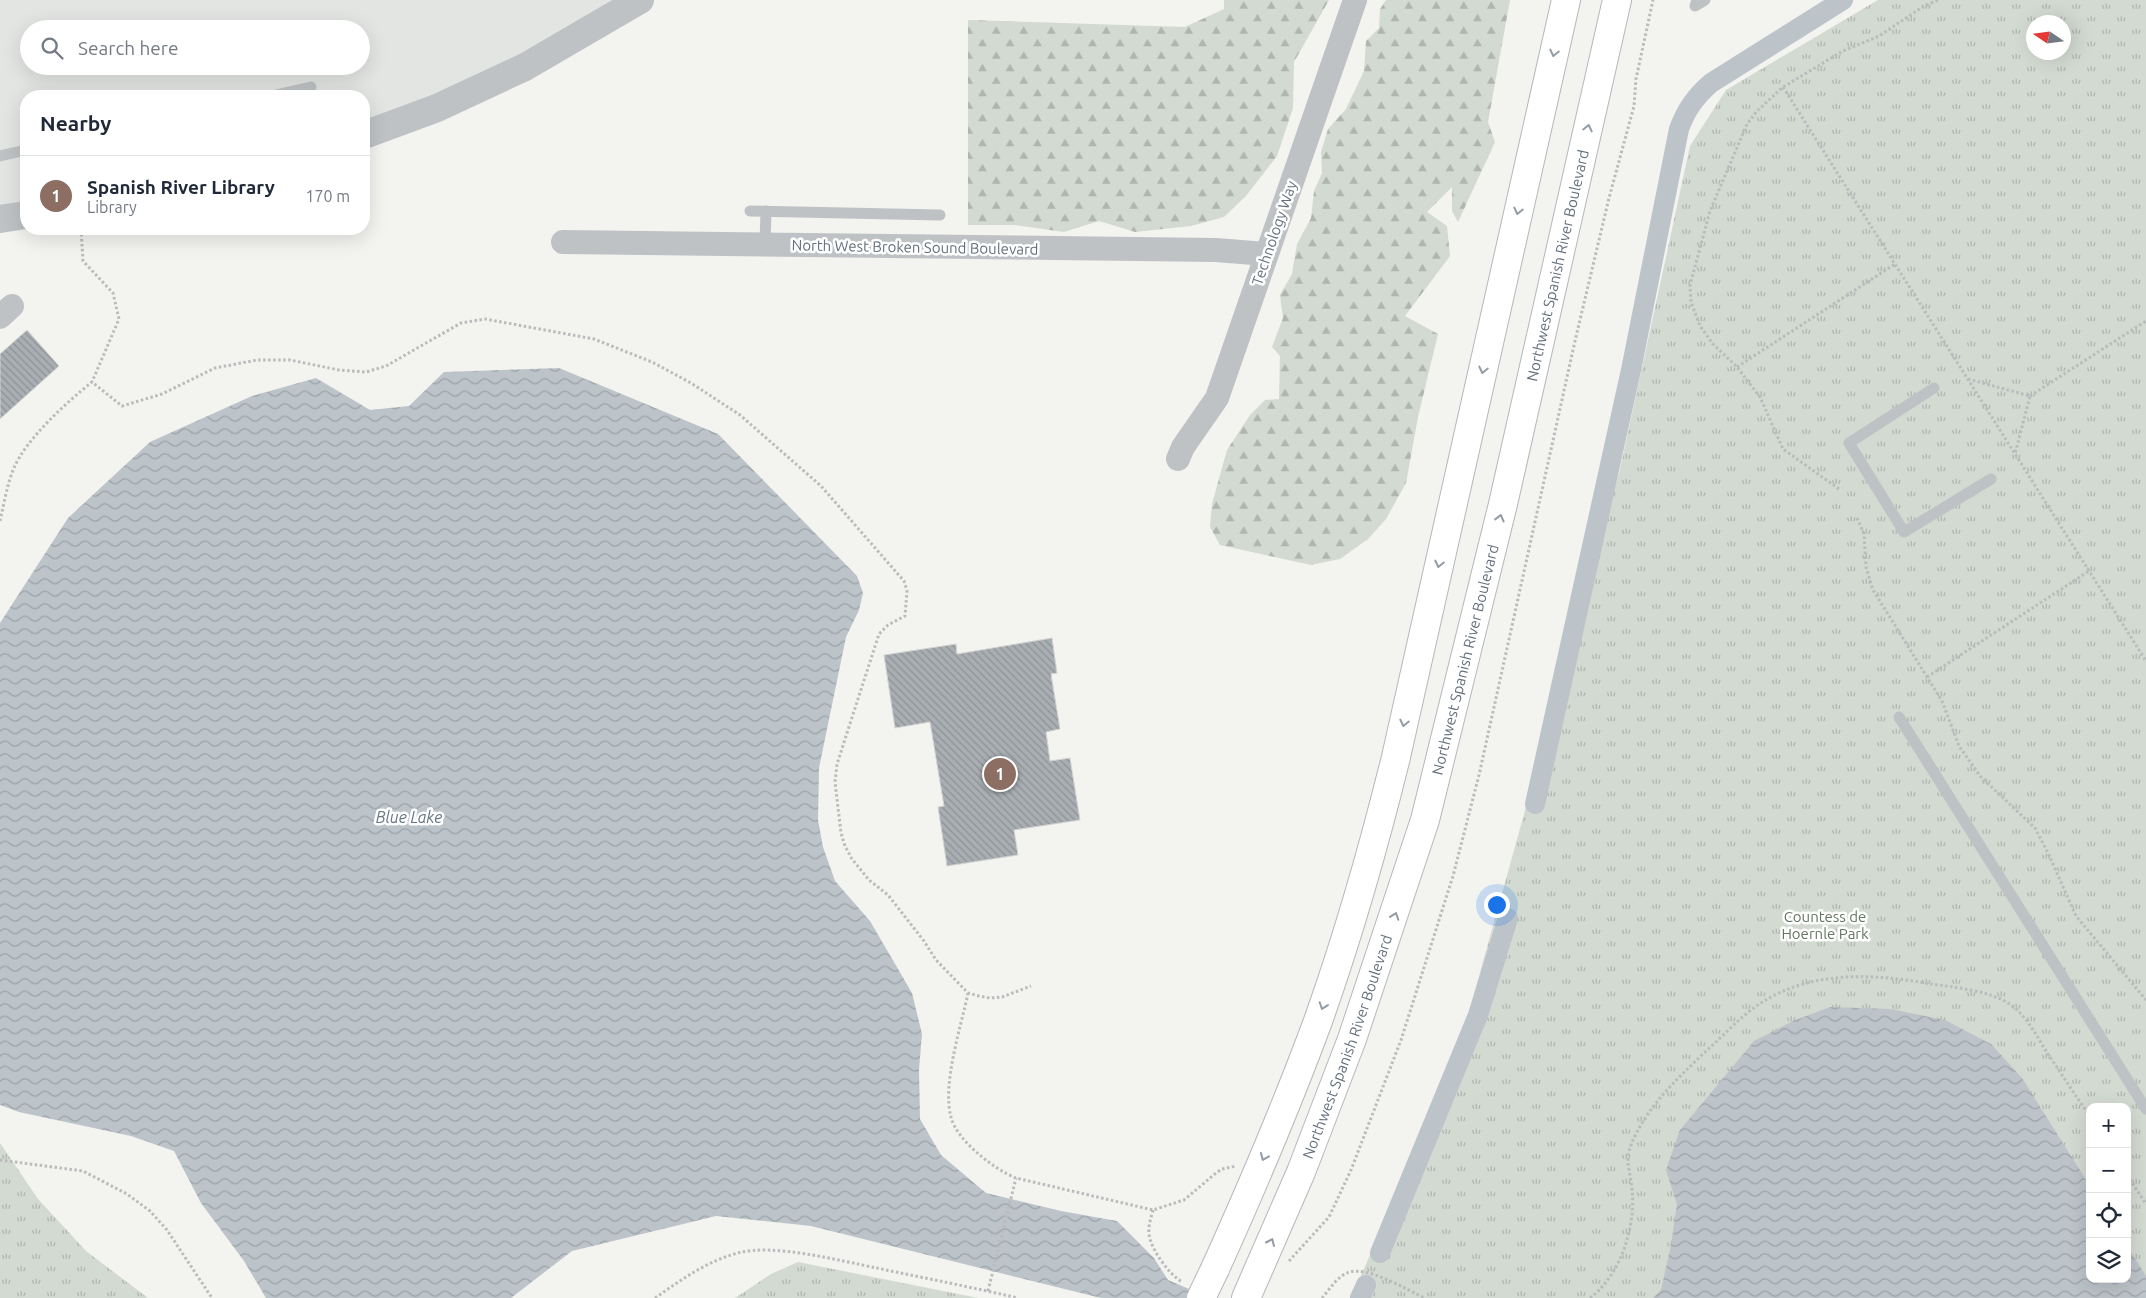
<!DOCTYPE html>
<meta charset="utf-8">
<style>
:root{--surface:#fff;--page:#f2f2f3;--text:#1f2937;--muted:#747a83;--line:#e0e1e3;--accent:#2563eb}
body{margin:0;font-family:Ubuntu,sans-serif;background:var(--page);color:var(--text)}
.controls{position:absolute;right:15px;bottom:15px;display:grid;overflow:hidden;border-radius:10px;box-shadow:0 5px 20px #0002}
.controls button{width:45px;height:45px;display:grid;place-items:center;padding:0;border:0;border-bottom:1px solid var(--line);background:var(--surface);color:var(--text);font:25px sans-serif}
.compass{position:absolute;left:2026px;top:15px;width:45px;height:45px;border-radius:50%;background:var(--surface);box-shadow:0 5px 20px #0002;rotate:283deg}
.you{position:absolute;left:1496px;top:904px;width:18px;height:18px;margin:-12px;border:4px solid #fff;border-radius:50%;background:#1a73e8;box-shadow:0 0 0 8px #1a73e833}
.badge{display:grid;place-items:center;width:32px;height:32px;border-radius:50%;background:var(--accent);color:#fff;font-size:16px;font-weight:700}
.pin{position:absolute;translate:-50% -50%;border:2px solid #fff;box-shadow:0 1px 5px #0006}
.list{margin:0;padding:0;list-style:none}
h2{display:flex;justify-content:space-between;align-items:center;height:65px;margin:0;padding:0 20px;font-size:21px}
h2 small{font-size:16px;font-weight:400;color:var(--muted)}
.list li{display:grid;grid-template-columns:32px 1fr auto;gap:15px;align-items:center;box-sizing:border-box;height:80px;padding:0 20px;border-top:1px solid var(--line)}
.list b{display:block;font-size:19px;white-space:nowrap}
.list p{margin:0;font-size:16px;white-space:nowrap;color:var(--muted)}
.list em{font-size:16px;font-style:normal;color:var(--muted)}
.icon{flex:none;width:28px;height:28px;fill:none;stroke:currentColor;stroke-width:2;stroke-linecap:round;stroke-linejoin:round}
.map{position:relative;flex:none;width:2146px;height:1298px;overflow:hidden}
.search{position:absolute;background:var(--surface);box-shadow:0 5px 20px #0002;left:20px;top:20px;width:350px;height:55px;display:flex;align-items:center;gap:12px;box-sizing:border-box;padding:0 18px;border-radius:28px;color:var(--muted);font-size:19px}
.panel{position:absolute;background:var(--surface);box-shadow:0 5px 20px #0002;left:20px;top:90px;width:350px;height:145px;border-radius:20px}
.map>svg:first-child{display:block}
.built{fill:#e3e5e3;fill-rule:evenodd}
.forest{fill:url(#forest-firs)}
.park{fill:url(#park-tufts);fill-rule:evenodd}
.water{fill:url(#water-waves)}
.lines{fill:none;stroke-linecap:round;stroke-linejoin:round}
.canal{stroke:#bcc3c9;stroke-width:20}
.building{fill:url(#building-back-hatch);stroke:#d4d5d3}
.secondary-casing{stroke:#b4b7bc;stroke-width:30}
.path{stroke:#b9bbbd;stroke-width:3;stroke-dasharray:2.5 2.5;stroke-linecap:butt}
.service{stroke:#bfc2c5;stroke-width:11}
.minor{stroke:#bfc2c5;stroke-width:24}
.tertiary{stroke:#bfc2c5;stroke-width:28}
.secondary{stroke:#fff;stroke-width:28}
.secondary-bridge-casing{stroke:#b4b7bc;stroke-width:30;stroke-linecap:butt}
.secondary-bridge{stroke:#fff;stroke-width:28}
.oneway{stroke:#939ba5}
.labels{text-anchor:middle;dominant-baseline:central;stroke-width:5;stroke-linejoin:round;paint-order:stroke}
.street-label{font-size:15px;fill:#65707e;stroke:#fff}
.park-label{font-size:15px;fill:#657663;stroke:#fff}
.water-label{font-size:16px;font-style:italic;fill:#667782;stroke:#fff}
</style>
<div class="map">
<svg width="2146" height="1298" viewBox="0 0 2146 1298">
<defs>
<pattern id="forest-firs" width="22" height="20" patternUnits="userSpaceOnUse" patternTransform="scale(1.25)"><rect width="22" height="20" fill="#d3dad1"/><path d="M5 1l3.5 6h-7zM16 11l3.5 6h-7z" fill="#afb5af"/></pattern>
<pattern id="park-tufts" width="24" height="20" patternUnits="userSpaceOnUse" patternTransform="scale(1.25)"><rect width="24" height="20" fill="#d3dad1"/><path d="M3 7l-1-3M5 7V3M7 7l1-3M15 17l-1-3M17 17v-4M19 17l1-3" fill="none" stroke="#afb5af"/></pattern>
<pattern id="water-waves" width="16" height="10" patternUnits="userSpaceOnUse" patternTransform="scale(1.25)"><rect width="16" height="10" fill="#bcc3c9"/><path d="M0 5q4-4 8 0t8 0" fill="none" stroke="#9ca3a8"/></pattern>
<pattern id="building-back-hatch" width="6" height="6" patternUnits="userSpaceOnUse" patternTransform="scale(1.25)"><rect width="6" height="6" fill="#a9aeb3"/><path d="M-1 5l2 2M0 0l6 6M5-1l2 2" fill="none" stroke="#8d9297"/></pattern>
</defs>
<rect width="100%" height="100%" fill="#f3f3f0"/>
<path class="built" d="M0 0H640L364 135V96H26V215L0 219ZM29 29H361V66H29Z"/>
<path class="forest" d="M1224 0H1329L1294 62 1293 108 1277 156 1246 196 1224 217 1191 226 1135 232 1099 221 1064 232 1015 225H968V20L1185 27 1224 9Z
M1386 0H1510L1488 122 1495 142 1458 222 1452 211V187L1427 212 1447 226 1450 256 1405 316 1438 334 1418 417 1406 483 1386 519 1368 539 1340 559 1311 565 1220 545 1210 527 1212 504 1227 450 1250 415 1265 400 1279 399 1280 356 1272 347 1283 318 1280 295 1292 274 1297 244 1311 218 1314 191 1322 173 1321 152 1328 129 1346 109 1364 71 1366 41 1379 28 1380 9Z"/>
<path class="park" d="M1878 0H2146V1298H1351L1454 1066 1620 469 1690 146 1726 90ZM2034 22H2064V52H2034ZM2090 1107H2127V1279H2090Z
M0 1143 38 1199 86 1251 148 1298H0Z
M798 1262 978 1298H735L771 1274Z"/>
<path class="water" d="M559 368 718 434 857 576 863 593 859 610 846 637 819 768 818 820 823 847 835 881 870 921 912 993 922 1034 919 1069 920 1119 941 1155 986 1193 1061 1211 1117 1221 1154 1258 1168 1280 1210 1298H1101L811 1226 716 1216 572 1251 511 1298H266L244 1261 201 1203 174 1151 131 1136 19 1112 0 1105V623L68 518 150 442 252 396 316 378 370 410 409 406 444 372Z
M1830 1007 1890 1009 1945 1020 1991 1044 2022 1078 2090 1186V1279H2127V1246L2146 1276V1298H1653L1661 1290 1671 1245 1677 1204 1666 1170 1680 1130 1754 1041 1793 1021Z"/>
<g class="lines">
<path class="canal" d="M1535 804 1631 370 1679 129C1686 110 1695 97 1711 83L1843 0
M1380 1253 1478 1015 1508 918
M1360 1298 1366 1285"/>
</g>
<path class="building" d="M27 330 59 366 0 419V354Z
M1052 638 1057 673 1051 674 1060 729 1046 732 1050 761 1070 758 1080 820 1014 830 1018 855 947 866 938 807 944 806 930 722 895 728 884 655 956 644 957 654Z"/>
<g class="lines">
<g class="secondary-casing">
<g id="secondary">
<path d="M1215 1269C1252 1187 1287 1105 1318 1021 1349 934 1374 846 1396 757L1566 0"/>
<path id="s1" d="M1246 1298 1301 1172 1352 1039 1425 820 1503 504 1617 0"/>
</g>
</g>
<path class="path" d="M1783 87 2146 661
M81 229 83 261 113 293 119 319 92 382
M1737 367 1895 264
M1968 379 2030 396 2015 454
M2030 396 2146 321
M1839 489 1783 449 1760 397 1737 367 1713 344 1700 326 1691 302 1690 285 1710 211 1747 124 1757 111 1783 87 1843 51 1879 36 1924 6 1938 0
M1857 518 1864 534 1866 567 1873 590 1942 701 1959 746 1980 776 2035 828 2048 853 2076 916 2146 1000
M0 521C4 504 7 484 14 468 26 439 67 402 92 382L122 406 162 394 215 368 257 360H290L339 370 366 372 386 366 461 323 485 319 594 339 652 362 691 383 740 415 821 486 904 581 907 591 905 616 888 625 879 634 837 764 835 782 841 833 845 846 852 859 869 880 888 895 924 941 936 960 968 993 979 996 990 998 1002 997 1031 986
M1927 677 2089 571
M968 993C961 1027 942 1084 951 1117 956 1140 995 1170 1016 1178L1153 1210 1184 1200 1216 1173 1222 1169 1236 1166
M0 1160 83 1171 127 1194 150 1211 167 1230 212 1298
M2127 1175 2146 1204
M1153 1210C1151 1218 1148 1226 1149 1234 1151 1250 1169 1274 1182 1282
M1289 1261 1329 1217 1351 1170 1401 1040 1453 876 1479 775 1575 341 1609 198 1634 106 1636 79 1653 0
M988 1291 1016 1178
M655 1298C681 1280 707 1261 738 1253 773 1243 841 1261 877 1268 924 1278 971 1287 1018 1298
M1322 1298C1329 1290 1337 1277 1347 1273 1365 1264 1407 1290 1425 1298
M1590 1298C1621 1275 1636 1226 1632 1189 1629 1163 1623 1159 1636 1134 1653 1101 1678 1078 1704 1053 1721 1038 1737 1020 1755 1007 1807 970 1871 973 1931 984 1953 987 1990 991 2008 1003 2026 1014 2037 1037 2048 1054 2062 1075 2076 1096 2090 1117"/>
<path class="service" d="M1697 0 1695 6 1705 0
M271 96 311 87
M0 156 26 150
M750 211 940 215
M765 245 766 211
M1934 388 1849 443 1904 532 1991 479
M1899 717 2146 1109"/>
<path class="minor" d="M563 242 1216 250 1266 254
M0 317 12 306
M1178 459 1183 447 1217 398 1355 0"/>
<path class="tertiary" d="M364 135 437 108 525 67 640 0
M0 219 26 215"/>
<use href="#secondary" class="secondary"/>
<g class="secondary-bridge-casing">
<path id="secondary-bridge" d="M1201 1298 1215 1269"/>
</g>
<use href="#secondary-bridge" class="secondary-bridge"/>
</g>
<defs><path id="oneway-chevron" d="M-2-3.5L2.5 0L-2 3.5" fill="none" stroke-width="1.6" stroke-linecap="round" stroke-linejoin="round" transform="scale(1.25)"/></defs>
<g class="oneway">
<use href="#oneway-chevron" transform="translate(1554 53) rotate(103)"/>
<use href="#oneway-chevron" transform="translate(1588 128) rotate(-77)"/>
<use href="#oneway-chevron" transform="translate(1518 211) rotate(103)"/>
<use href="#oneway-chevron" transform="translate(1483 370) rotate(103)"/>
<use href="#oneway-chevron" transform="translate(1500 518) rotate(-76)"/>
<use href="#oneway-chevron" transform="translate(1439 564) rotate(103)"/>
<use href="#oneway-chevron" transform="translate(1404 723) rotate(103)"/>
<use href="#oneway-chevron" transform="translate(1395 916) rotate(-71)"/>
<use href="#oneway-chevron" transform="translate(1323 1006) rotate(109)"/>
<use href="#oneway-chevron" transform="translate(1264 1157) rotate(113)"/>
<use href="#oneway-chevron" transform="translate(1271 1242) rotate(-66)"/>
</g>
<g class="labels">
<g class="street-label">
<text transform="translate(1274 233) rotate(-71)">Technology Way</text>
<text transform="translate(915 247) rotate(1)">North West Broken Sound Boulevard</text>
<text stroke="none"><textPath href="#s1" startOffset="1081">Northwest Spanish River Boulevard</textPath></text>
<text stroke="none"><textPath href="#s1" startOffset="676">Northwest Spanish River Boulevard</textPath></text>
<text stroke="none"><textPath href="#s1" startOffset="271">Northwest Spanish River Boulevard</textPath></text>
</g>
<g class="park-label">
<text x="1825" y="916">Countess de<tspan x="1825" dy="17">Hoernle Park</tspan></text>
</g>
<g class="water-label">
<text x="409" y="817">Blue Lake</text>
</g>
</g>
</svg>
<div class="controls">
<button>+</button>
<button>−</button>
<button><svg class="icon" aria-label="locate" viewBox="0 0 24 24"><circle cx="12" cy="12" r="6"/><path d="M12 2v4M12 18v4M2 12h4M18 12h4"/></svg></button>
<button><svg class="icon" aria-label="layers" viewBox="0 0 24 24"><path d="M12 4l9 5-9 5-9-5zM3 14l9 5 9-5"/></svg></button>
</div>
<svg class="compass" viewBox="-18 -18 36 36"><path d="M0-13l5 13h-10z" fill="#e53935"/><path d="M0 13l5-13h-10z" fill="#747a83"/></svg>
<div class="you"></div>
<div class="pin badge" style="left:1000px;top:774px;background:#8d6e63">1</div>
<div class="search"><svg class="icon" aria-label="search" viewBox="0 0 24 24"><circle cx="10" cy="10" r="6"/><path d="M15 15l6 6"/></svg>Search here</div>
<section class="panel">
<h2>Nearby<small></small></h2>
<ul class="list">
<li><span class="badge" style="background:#8d6e63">1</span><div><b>Spanish River Library</b><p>Library</p></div><em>170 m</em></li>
</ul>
</section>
</div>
